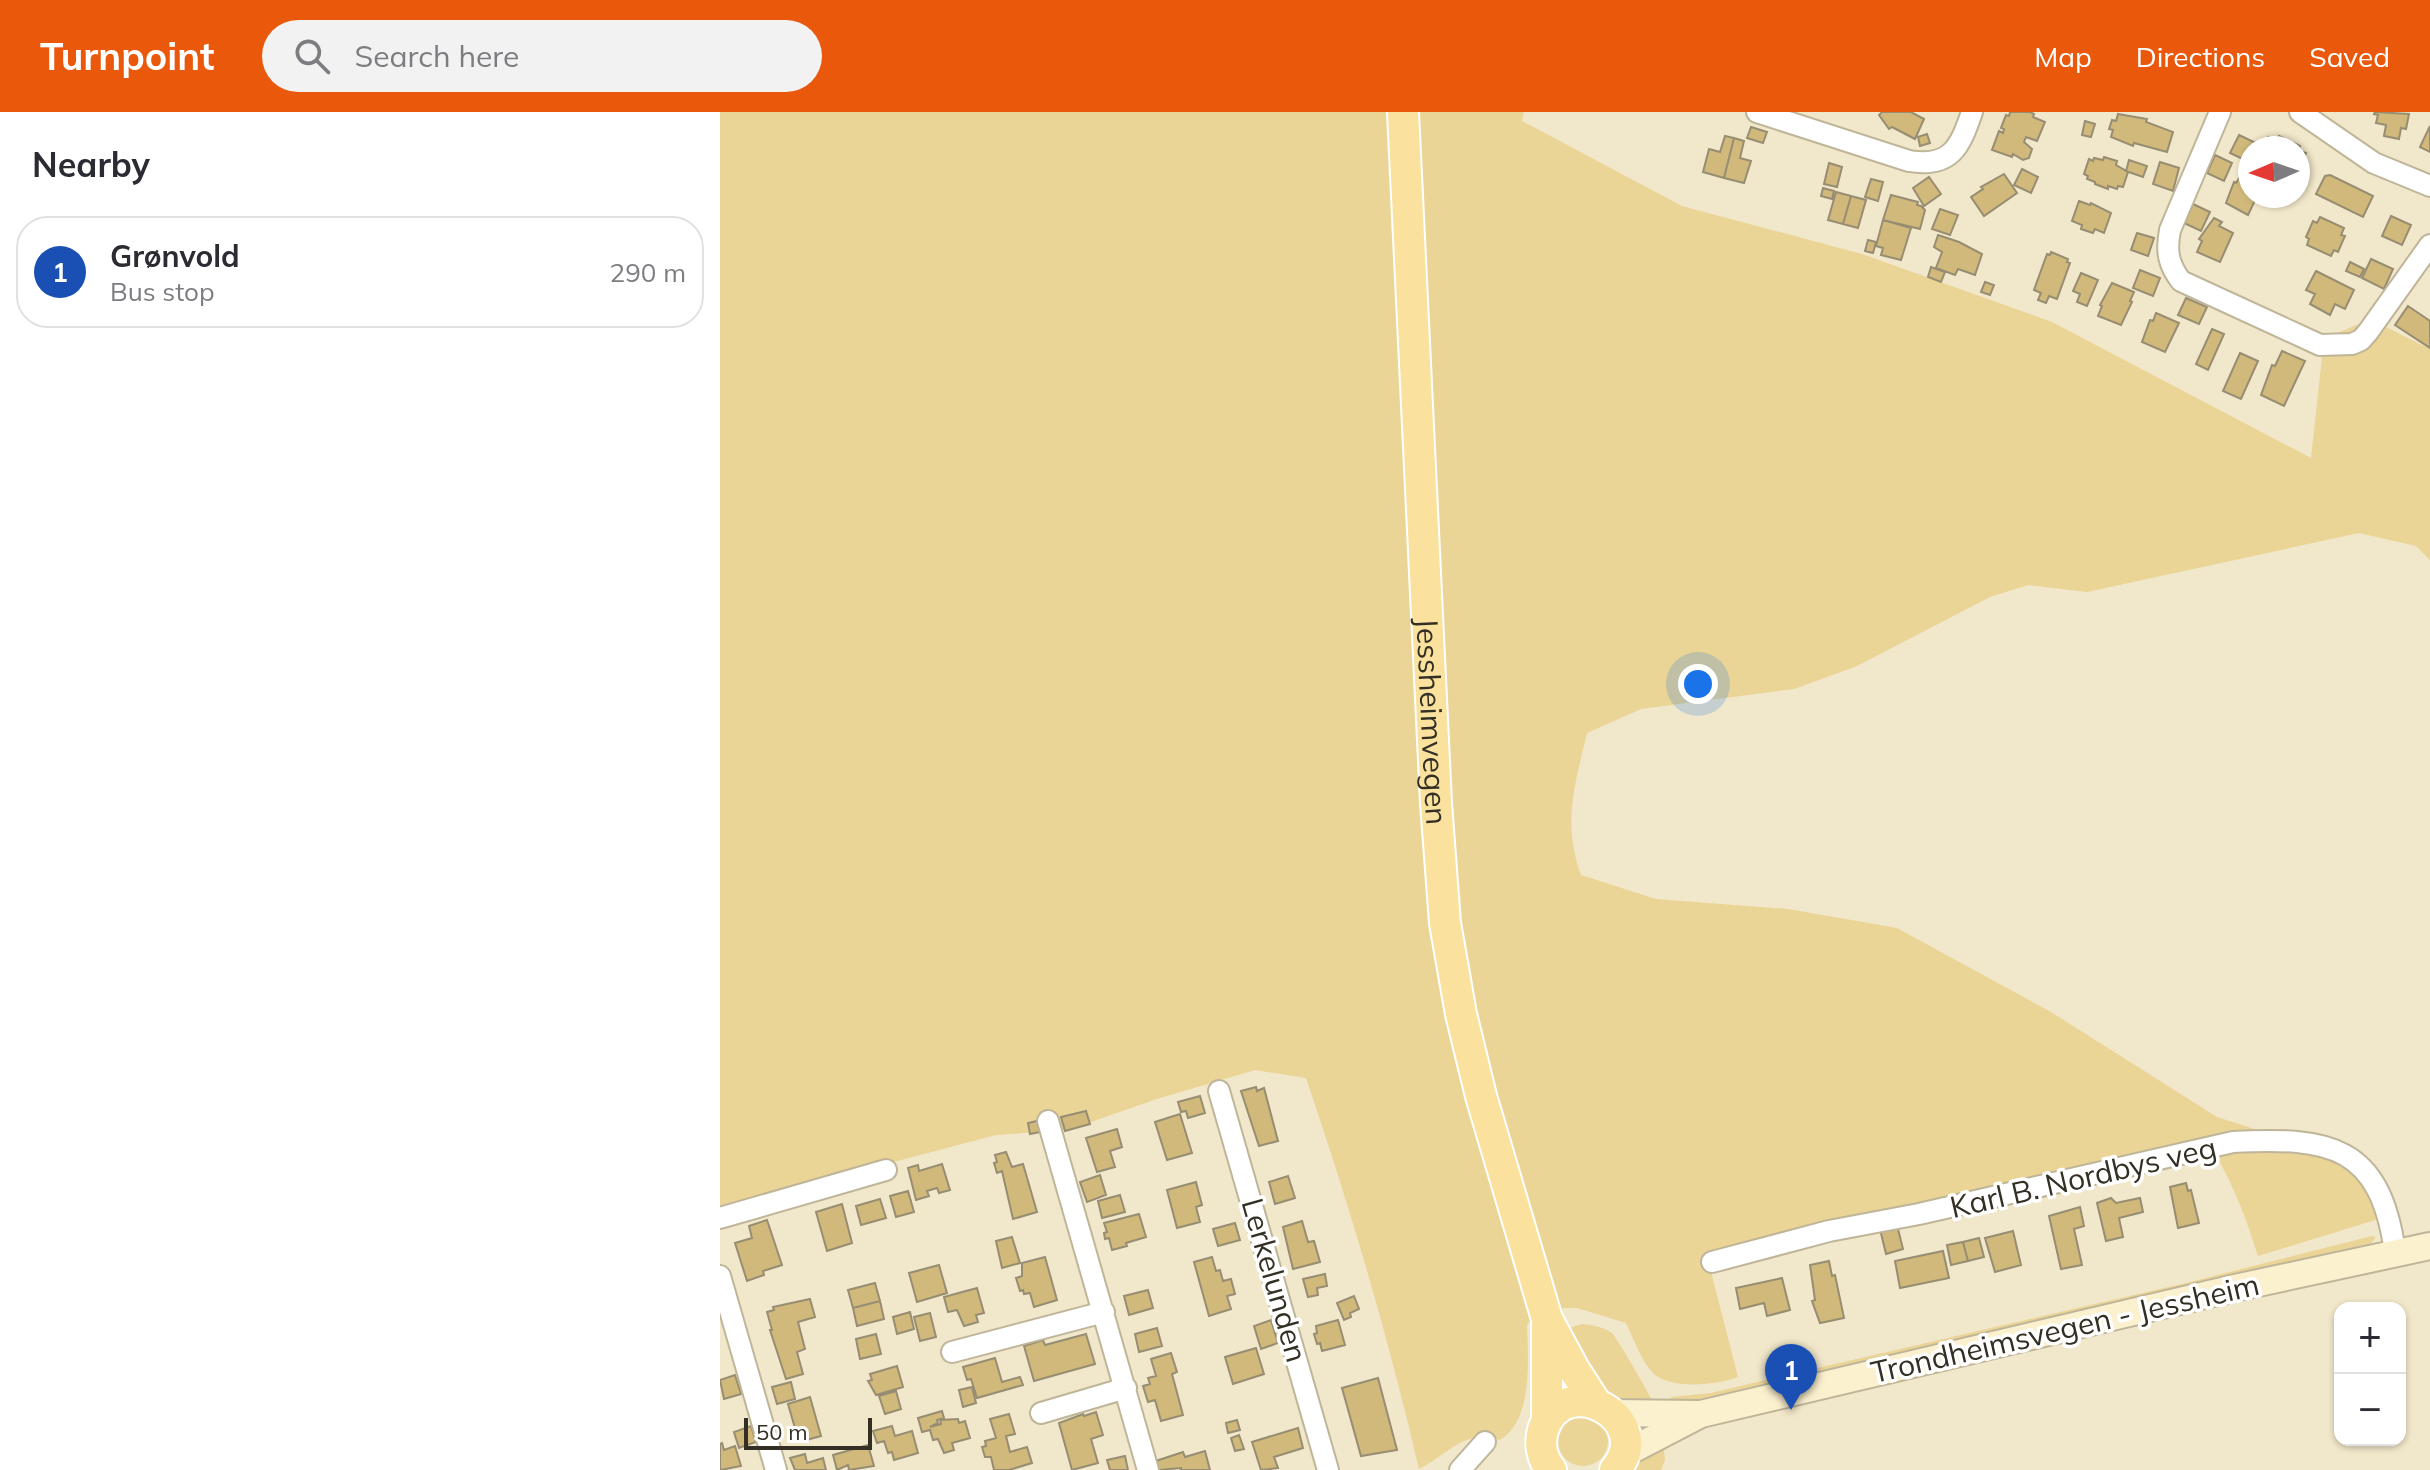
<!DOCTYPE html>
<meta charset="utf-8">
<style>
:root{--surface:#fff;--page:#f2f2f3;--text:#2b2b33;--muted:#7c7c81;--line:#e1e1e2;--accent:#ea580c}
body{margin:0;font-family:Mulish,sans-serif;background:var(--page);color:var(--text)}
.controls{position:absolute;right:24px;bottom:24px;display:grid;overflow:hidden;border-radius:16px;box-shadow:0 2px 6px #0004}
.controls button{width:72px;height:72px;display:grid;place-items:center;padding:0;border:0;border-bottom:2px solid var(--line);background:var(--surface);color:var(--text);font:40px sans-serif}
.compass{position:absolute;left:1518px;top:24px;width:72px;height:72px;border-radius:50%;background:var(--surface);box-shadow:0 2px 6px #0004;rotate:268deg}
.scale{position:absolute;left:24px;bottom:20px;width:128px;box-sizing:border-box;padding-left:8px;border:4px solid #332f24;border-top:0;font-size:22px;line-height:28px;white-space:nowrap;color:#332f24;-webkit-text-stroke:6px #fff;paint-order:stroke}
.you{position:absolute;left:978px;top:572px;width:28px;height:28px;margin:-20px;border:6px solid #fff;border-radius:50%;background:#1a73e8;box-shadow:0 0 0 12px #1a73e833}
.badge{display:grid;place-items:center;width:52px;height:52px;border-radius:50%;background:var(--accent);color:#fff;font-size:26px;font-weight:700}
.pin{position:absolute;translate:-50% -66px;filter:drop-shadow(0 2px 4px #0008)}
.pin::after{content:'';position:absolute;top:42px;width:28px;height:24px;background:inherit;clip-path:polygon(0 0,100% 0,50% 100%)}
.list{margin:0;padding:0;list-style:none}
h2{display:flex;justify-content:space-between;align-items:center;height:104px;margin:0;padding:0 32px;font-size:34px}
h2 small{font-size:26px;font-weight:400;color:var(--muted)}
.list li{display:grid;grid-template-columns:52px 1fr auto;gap:24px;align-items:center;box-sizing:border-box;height:112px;margin:0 16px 16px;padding:0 16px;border:2px solid var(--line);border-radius:32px}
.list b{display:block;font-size:30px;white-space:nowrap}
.list p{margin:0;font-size:26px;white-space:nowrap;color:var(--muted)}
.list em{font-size:26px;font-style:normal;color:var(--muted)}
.icon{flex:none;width:44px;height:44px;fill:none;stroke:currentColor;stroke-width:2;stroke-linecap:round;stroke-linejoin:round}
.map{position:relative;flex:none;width:1710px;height:1358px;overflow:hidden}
header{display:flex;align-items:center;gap:48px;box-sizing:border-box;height:112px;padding:0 40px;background:var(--accent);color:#fff}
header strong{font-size:38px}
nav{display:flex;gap:44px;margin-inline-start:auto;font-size:28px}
.search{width:560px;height:72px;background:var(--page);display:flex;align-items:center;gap:20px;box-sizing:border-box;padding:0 28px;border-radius:44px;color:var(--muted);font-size:30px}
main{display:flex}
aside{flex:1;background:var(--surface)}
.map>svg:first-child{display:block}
.green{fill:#ead496}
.building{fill:#d0b97a;stroke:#978d72;stroke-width:2}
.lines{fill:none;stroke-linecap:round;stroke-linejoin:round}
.street-casing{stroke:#bfb599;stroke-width:24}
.secondary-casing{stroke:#bfb599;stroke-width:30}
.primary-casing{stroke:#fff;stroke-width:34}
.street{stroke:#fff;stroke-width:20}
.secondary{stroke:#fcf1ce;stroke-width:26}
.primary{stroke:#fae29e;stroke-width:30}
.labels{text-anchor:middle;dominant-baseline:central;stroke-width:7;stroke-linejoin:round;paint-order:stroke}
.street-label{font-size:30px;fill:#332f24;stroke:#fff}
</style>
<header>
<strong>Turnpoint</strong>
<div class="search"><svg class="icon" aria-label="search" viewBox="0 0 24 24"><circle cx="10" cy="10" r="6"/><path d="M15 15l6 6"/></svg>Search here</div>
<nav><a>Map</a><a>Directions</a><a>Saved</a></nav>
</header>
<main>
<aside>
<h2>Nearby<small></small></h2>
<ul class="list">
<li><span class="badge" style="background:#1a4fb4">1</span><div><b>Grønvold</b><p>Bus stop</p></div><em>290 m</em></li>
</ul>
</aside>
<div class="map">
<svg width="1710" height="1358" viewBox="0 0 1710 1358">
<rect width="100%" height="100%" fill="#f1e7ca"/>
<path class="green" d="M0 0H804L802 9 962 94 1142 142 1332 210 1591 346 1604 227 1650 207 1710 237V448L1696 434 1639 421 1367 480 1308 473 1270 485 1137 554 1074 577 921 597 867 621C855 672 842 711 861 763L936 787 1068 797 1177 816 1331 900 1497 1005 1584 1033 1648 1064 1665 1105 1538 1144C1525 1103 1511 1065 1487 1029L987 1144 1018 1265C998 1273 950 1278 933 1261 921 1248 914 1228 906 1211L857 1196H844L809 1210 807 1214C808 1249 813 1308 780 1328 746 1315 727 1343 699 1357 668 1224 630 1095 586 966L535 958 437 987 348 1018 276 1023 151 1056 0 1102Z
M1652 1124 1656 1125 1648 1135 991 1288 947 1289 952 1285 991 1281 1033 1271 1466 1171Z
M862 1212C872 1213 884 1215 892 1221 896 1225 933 1287 934 1293L904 1288 886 1281 847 1217Z
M838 1329a25 25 0 1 1 50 0a25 25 0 1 1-50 0Z
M943 1329 945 1348 941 1358H910L918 1346Z"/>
<path class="building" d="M1162 0H1191L1204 7 1195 27 1172 15 1169 17 1159 3Z
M1290 0H1310L1314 2 1313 5 1325 10 1317 29 1306 25 1304 30 1312 37 1309 46 1303 48 1293 42 1292 45 1272 38 1279 19 1283 21 1284 17 1281 16 1286 3 1289 4Z
M1655 0 1689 2 1686 17 1681 16 1679 27 1664 24 1666 13 1656 11 1658 3 1654 2Z
M1398 2 1427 7 1426 10 1453 20 1447 40 1414 31 1413 34 1391 25 1393 18 1389 17 1392 8 1396 9Z
M1365 9 1375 12 1371 25 1362 23Z
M1710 14V40L1700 35Z
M1031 15 1047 20 1043 31 1027 26Z
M1207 22 1210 31 1200 34 1198 25Z
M1519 23 1538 32 1536 36H1530L1529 50 1510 41Z
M1005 24 1014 26 1004 66 983 60 989 37 1000 40Z
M1559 24 1580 34 1578 38 1586 41 1580 55 1578 36H1543L1548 25 1557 30Z
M1014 26 1024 29 1020 46 1031 49 1024 71 1004 66Z
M1495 43 1512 51 1504 69 1487 61Z
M1384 45 1397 49 1396 53 1408 60 1403 75 1398 74 1397 77 1388 74V77L1375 72V70L1367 67 1368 64 1364 62 1369 47 1373 49 1374 46 1383 48Z
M1409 48 1427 54 1423 65 1406 59Z
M1440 50 1459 56 1453 79 1433 72Z
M1109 51 1122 55 1117 75 1104 72Z
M1302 57 1318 65 1311 81 1294 73Z
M1284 62 1297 81 1264 104 1251 85 1263 77 1261 75Z
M1521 63 1530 67V84H1537L1528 103 1506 91 1514 70 1516 71Z
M1610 63 1653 84 1643 105 1596 82 1605 64Z
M1209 65 1221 82 1204 94 1193 76Z
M1151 67 1163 70 1158 89 1145 85Z
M1103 76 1114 79 1112 87 1101 84Z
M1116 80 1131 84 1123 112 1108 108Z
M1171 83 1198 90 1197 93 1201 94 1205 98 1200 117 1163 108Z
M1131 84 1146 88 1138 116 1123 112Z
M1359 89 1370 93 1371 91 1391 101 1384 121 1375 117 1373 121 1361 117 1362 113 1352 109Z
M1473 92 1490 100 1481 119 1464 111Z
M1220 97 1238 103 1230 123 1212 117Z
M1671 104 1691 113 1682 133 1662 124Z
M1600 105 1624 116 1621 123 1625 124 1618 140 1614 138 1611 144 1587 133 1589 127 1586 125 1593 109 1597 111Z
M1494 106 1502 110 1499 114 1513 121 1500 150 1477 140 1482 129 1479 127Z
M1163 108 1191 116 1181 148 1161 143 1163 136 1156 134Z
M1417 121 1434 126 1428 144 1411 138Z
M1218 123 1239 130 1262 142 1255 163 1238 157 1235 163 1216 156 1222 140 1214 135Z
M1148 128 1156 130 1153 141 1145 139Z
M1331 140 1348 147 1347 150 1350 151 1337 187 1329 184 1326 191 1318 188 1321 181 1314 178 1327 142 1330 143Z
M1651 147 1673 157 1664 177 1642 166Z
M1630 150 1644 157 1640 165 1626 159Z
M1211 155 1225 160 1221 170 1208 165Z
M1420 158 1440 166 1433 184 1413 176Z
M1596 159 1634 178 1625 197 1615 192 1610 203 1590 192 1595 182 1586 178Z
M1361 161 1378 168 1367 194 1357 190 1360 182 1353 179Z
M1265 170 1274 173 1270 183 1261 180Z
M1392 171 1414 180 1410 189 1412 190 1401 213 1378 204 1382 194 1380 193Z
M1466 186 1487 195 1479 212 1458 203Z
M1688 194 1710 209V236L1675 213Z
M1436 201 1459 211 1445 240 1422 230 1430 208 1433 209Z
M1492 217 1504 222 1488 258 1476 252Z
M1562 239 1585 249 1564 294 1541 283 1552 253 1555 254Z
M1520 241 1538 249 1521 287 1503 279Z
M536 975 537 979 544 976 558 1029 539 1034 521 979Z
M480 984 485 1001 468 1006 466 999 461 1000 458 990Z
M366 999 370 1012 345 1019 341 1005Z
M460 1002 472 1041 447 1048 435 1010Z
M317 1009 320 1020 310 1022 308 1011Z
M397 1017 402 1035 390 1039 395 1055 377 1060 366 1026Z
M286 1040 292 1055 303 1052 317 1100 293 1107 282 1059 277 1061 274 1051 277 1050 275 1043Z
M222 1052 230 1078 219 1081 217 1076 207 1079 209 1084 196 1088 188 1056 198 1053 199 1059Z
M380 1063 386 1083 367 1090 360 1070Z
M568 1064 575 1086 555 1092 549 1070Z
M476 1070 482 1093 476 1095 480 1110 457 1116 447 1078Z
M1466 1071 1468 1079 1471 1078 1479 1111 1458 1116 1450 1075Z
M188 1079 194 1100 176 1105 170 1084Z
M400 1083 405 1100 382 1106 378 1089Z
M1391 1086 1396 1091 1420 1086 1423 1100 1399 1106 1403 1125 1386 1129 1377 1091Z
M160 1087 166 1106 141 1113 136 1094Z
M122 1092 132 1131 107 1139 96 1100Z
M1360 1095 1364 1114 1354 1117 1362 1153 1341 1157 1329 1104Z
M419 1102 426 1125 406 1131 407 1134 392 1138 389 1126 385 1127 384 1121 387 1120 384 1111Z
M47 1108 62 1153 43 1159 44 1163 27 1169 15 1131 32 1126 29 1114Z
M582 1109 588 1130 594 1129 600 1150 573 1157 563 1115Z
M515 1111 520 1128 498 1134 493 1117Z
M1177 1113 1183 1137 1166 1142 1160 1117Z
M1293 1119 1301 1153 1275 1160 1265 1126Z
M292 1125 300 1151 282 1156 276 1129Z
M1259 1126 1264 1145 1248 1149 1243 1130Z
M1243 1130 1248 1149 1231 1153 1227 1133Z
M1223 1139 1229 1166 1180 1176 1175 1149Z
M325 1145 337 1188 314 1195 310 1181 304 1182 303 1178 300 1179 296 1166 302 1164V1151Z
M492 1145 496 1159 500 1158 503 1169 511 1167 515 1182 507 1184 511 1197 489 1204 474 1150Z
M1109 1149 1112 1164 1115 1163 1124 1206 1100 1211 1092 1189 1095 1188 1090 1153Z
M219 1153 227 1181 197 1190 189 1161Z
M605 1162 607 1174 597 1176 598 1183 588 1185 583 1167Z
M1062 1166 1070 1198 1047 1204 1044 1191 1020 1197 1016 1176Z
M155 1171 160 1189 133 1196 128 1178Z
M257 1176 264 1201 256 1203 258 1210 244 1214 237 1198 228 1200 224 1185Z
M428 1178 433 1196 409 1203 404 1184Z
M634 1184 639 1197 630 1201 631 1205 624 1208 617 1191Z
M90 1187 95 1205 78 1210 85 1237 77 1240 83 1262 66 1267 50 1218H52L47 1200 54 1198 53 1195Z
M160 1189 164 1207 137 1214 133 1196Z
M190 1200 194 1217 177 1222 173 1205Z
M210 1201 216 1225 200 1229 194 1205Z
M551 1208 558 1231 541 1237 534 1214Z
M618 1208 625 1233 602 1239 600 1231 597 1232 594 1222 597 1221 596 1214Z
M437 1216 442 1234 419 1240 415 1222Z
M156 1222 161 1242 140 1247 136 1227Z
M366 1222 375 1252 314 1269 304 1234 323 1228 325 1233Z
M536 1236 544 1262 513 1272 505 1245Z
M451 1241 457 1260 452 1262 463 1303 441 1309 435 1288 428 1290 423 1274 430 1272 428 1266 436 1264 431 1247Z
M275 1246 282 1270 300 1265 303 1273 257 1286 251 1267 247 1268 243 1255Z
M177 1254 183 1275 156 1283 148 1269 152 1268 150 1262Z
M15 1263 21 1282 4 1287 0 1268Z
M658 1266 677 1338 641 1344 622 1276Z
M71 1270 75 1287 57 1292 52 1275Z
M252 1275 256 1291 243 1295 239 1278Z
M176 1279 181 1297 165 1302 159 1284Z
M90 1285 101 1324 79 1330 68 1292Z
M222 1299 224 1306 217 1308 218 1311 210 1315 221 1312 220 1308 238 1307 239 1311 245 1309 250 1326 232 1331 234 1338 224 1341 218 1327 213 1328 210 1318 202 1320 198 1306Z
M376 1300 383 1323 371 1327 378 1351 352 1358 339 1311 363 1302 364 1304Z
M289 1302 295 1322 286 1324 290 1340 307 1335 312 1351 289 1358H274L271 1345H265L262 1335 266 1334 265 1329 276 1326 270 1307Z
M517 1308 520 1318 508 1321 506 1311Z
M31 1314 36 1330 19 1336 14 1320Z
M172 1314 175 1324 192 1319 198 1341 174 1348 172 1340 168 1341 164 1329 157 1331 153 1319Z
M578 1316 583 1336 554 1345 558 1356 541 1358 532 1330Z
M519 1323 524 1337 515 1339 511 1326Z
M2 1331 4 1338 15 1334 21 1354 0 1358V1332Z
M148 1333 154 1354 129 1358 128 1353 117 1358 113 1343Z
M485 1339 490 1358H461V1356L439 1358 436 1349 463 1340 465 1345Z
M85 1342 87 1351 103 1346 106 1358H75L70 1346Z
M405 1344 408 1358H390L387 1348Z"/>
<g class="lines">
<g class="street-casing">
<path id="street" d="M1037 0 1189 49C1231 56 1240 35 1252 0
M1500 0 1450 118C1446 139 1448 152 1461 169L1600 233 1632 232 1641 228 1648 220 1710 133
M1580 0 1654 51 1710 74
M499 979 608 1358
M328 1009 428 1358
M0 1106 166 1058
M992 1150 1109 1119 1199 1102 1513 1030C1610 1025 1660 1033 1675 1140
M0 1164 56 1358
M232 1240 384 1200
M321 1301 406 1276
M740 1358 765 1330"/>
</g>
<g class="secondary-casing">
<path id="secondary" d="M893 1301 977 1302
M904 1342 981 1302 1515 1176 1710 1134"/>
</g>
<g class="primary-casing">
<g id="primary">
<path id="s1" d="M683 0 716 691 725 811 741 902 761 984 827 1207 855 1259 875 1290"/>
<path d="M827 1213V1308"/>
<path d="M831 1358C822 1347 819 1332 823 1318 844 1255 938 1308 895 1358"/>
</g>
</g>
<use href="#street" class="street"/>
<use href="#secondary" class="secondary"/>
<use href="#primary" class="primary"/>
</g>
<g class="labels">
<g class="street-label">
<text stroke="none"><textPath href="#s1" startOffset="610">Jessheimvegen</textPath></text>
<text transform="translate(1363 1065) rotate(-13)">Karl B. Nordbys veg</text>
<text transform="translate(555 1168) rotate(74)">Lerkelunden</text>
<text transform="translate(1345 1216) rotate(-13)">Trondheimsvegen - Jessheim</text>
</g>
</g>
</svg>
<div class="controls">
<button>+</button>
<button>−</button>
</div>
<svg class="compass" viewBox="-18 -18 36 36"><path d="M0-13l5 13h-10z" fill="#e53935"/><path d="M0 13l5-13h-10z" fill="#7c7c81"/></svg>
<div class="scale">50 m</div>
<div class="you"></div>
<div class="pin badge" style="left:1071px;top:1298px;background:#1a4fb4">1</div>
</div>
</main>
